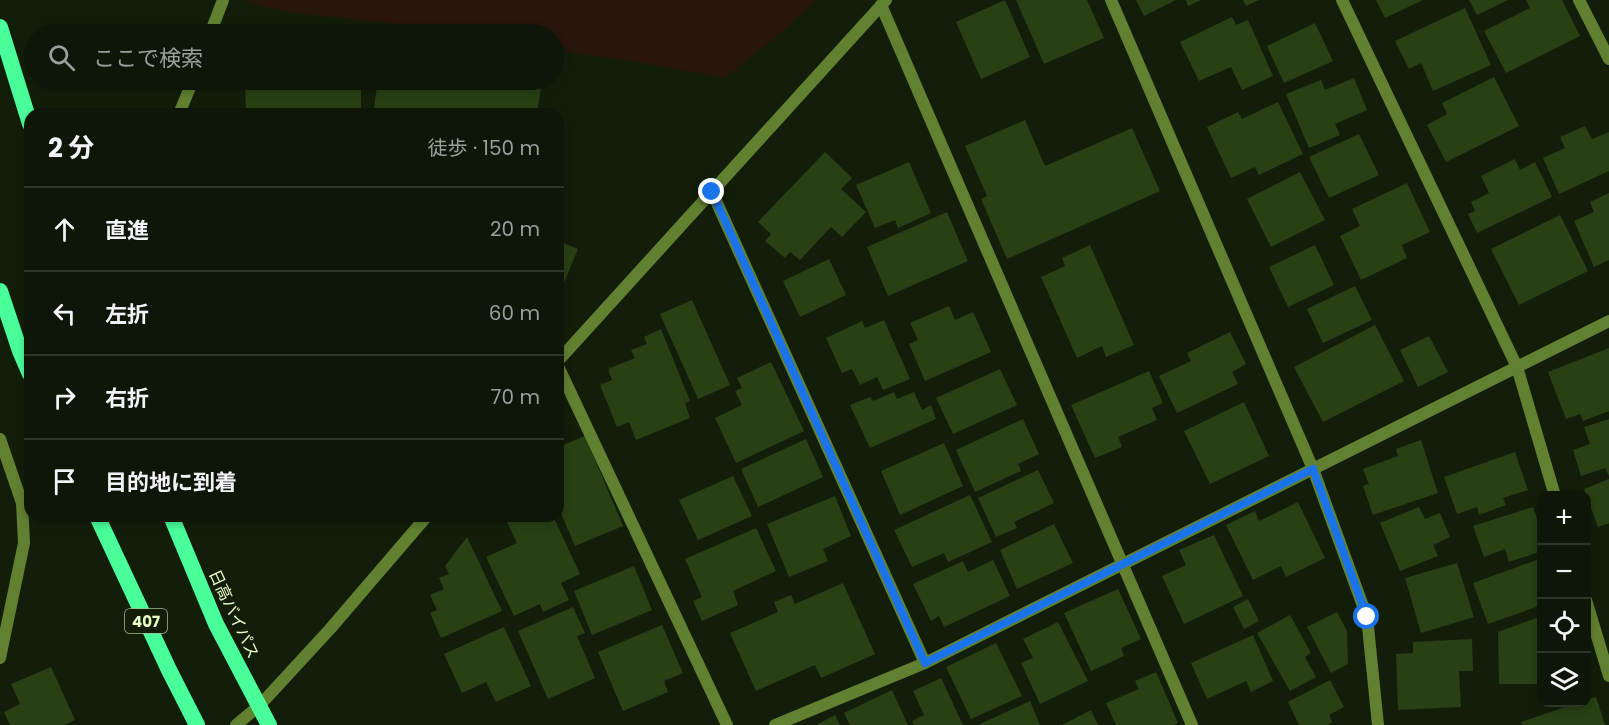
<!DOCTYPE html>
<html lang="ja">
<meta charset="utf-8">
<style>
:root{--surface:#0e1608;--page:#1c2316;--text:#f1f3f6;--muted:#9b9f9c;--line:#2e3529}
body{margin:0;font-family:Poppins,"Noto Sans JP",sans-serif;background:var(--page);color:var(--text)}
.controls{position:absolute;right:18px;bottom:18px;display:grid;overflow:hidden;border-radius:12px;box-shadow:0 3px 9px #0003}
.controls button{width:54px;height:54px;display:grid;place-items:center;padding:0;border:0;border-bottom:2px solid var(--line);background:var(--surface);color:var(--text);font:30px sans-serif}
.stop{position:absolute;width:18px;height:18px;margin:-14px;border:4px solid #1a73e8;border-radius:50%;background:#fff}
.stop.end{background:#1a73e8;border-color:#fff;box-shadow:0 2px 6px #0008}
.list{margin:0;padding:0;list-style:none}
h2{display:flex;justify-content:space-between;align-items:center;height:78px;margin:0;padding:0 24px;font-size:26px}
h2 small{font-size:20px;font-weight:400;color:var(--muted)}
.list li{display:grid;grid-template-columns:39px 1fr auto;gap:18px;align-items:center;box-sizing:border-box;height:84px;padding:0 24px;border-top:2px solid var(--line)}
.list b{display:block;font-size:22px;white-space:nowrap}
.list em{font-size:20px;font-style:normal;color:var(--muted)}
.icon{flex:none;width:33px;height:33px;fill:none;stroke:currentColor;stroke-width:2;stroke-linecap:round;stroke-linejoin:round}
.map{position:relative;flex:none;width:1609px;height:725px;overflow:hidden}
.search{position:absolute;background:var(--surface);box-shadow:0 3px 9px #0003;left:24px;top:24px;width:540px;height:66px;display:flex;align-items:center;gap:15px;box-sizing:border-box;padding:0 21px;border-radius:33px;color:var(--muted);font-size:22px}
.panel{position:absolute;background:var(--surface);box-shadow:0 3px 9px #0003;left:24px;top:108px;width:540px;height:414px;border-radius:18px}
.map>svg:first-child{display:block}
.green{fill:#28150c}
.building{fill:#284014}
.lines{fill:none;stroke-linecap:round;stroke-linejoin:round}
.minor{stroke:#618130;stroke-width:12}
.tertiary{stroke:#618130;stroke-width:12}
.trunk{stroke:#49ff9a;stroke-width:16}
.route{stroke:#1a73e8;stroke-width:8}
.labels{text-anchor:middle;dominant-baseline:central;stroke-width:4.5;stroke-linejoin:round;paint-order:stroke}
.shield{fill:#131e0a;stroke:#a6bc8e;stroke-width:1.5}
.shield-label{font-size:15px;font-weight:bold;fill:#e5ffc6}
.street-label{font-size:16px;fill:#e5ffc6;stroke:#131e0a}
</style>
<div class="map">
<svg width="1609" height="725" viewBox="0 0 1609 725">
<rect width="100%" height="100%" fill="#131e0a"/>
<path class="green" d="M250 0H816L787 28 725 78 635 62 554 50V34H454L391 23 293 13 249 3Z"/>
<path class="building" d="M1005 0 1030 57 981 79 956 22Z
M1016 0H1087L1104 38 1044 64Z
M1136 0H1176L1144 16Z
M1186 0H1201L1188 6Z
M1243 0H1259L1246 6Z
M1376 0H1423L1385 18Z
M1469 0H1508L1477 15Z
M1526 0H1562L1580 36 1506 73 1484 31 1530 8Z
M1465 8 1491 65 1433 91 1421 63 1409 69 1395 41Z
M1232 17 1236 25 1248 20 1273 76 1242 90 1231 67 1199 81 1180 42Z
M1315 23 1333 61 1284 83 1267 46Z
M1494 77 1519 126 1446 162 1427 125 1447 114 1442 103Z
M1354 78 1367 110 1335 124 1340 135 1309 148 1286 94 1321 80 1325 90Z
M245 80H361V114H246Z
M378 80H542L537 114H373Z
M1278 102 1303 154 1259 175 1255 167 1231 178 1207 127 1238 112 1242 119Z
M1025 120 1045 166 1132 128 1160 191 1007 259 981 199 987 196 965 146Z
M1585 126 1592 139 1609 132V171L1559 194 1543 158 1565 148 1560 137Z
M1359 134 1379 175 1329 198 1309 157Z
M825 152 852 178 841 189 866 212 842 237 831 227 800 260 790 252 785 258 765 241 771 234 758 222Z
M1515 159 1520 170 1535 162 1552 197 1477 233 1468 214 1475 211 1471 202 1489 193 1481 176Z
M909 162 931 213 898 228 895 220 875 228 856 185Z
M1300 172 1325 220 1271 247 1247 199Z
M1407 183 1430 232 1402 245 1407 258 1361 280 1340 236 1360 226 1352 209Z
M1609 193V260L1594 267 1574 221 1594 212 1590 202Z
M947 212 968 261 888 296 867 247Z
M1560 215 1588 271 1519 305 1491 249Z
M558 241 578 249 558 297Z
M1090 245 1134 345 1106 357 1102 346 1077 358 1041 277 1065 266 1062 258Z
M1315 245 1334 285 1288 307 1269 267Z
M829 259 846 295 800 317 783 281Z
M1355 286 1372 320 1323 343 1307 309Z
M692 300 730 385 698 399 660 314Z
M949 306 955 320 973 312 991 352 925 381 909 344 918 340 910 323Z
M884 320 910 379 883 390 877 377 860 385 852 369 842 373 826 338 862 321 865 328Z
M1375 325 1404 381 1323 422 1294 367Z
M661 329 690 401 685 403 690 418 636 440 629 422 617 427 600 385 612 380 608 369 635 358 631 350 647 344 644 337Z
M1230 332 1246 364 1232 372 1238 384 1177 413 1159 376 1191 361 1187 353Z
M1429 336 1448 372 1418 387 1400 350Z
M1609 348V411L1583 421 1580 414 1566 419 1548 372Z
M771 362 804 431 736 463 715 418 742 405 735 391 742 388 737 378Z
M1000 369 1017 405 953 434 936 398Z
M1149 371 1163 403 1152 408 1157 420 1118 437 1122 447 1095 458 1071 405Z
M894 392 897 399 914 392 922 410 931 405 936 419 870 448 850 405 870 397 873 401Z
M1244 402 1269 456 1210 484 1184 431Z
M1023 419 1039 454 1018 464 1021 471 975 492 956 450Z
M1609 419V476L1605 468 1581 476 1573 450 1590 444 1584 427Z
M585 436 623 526 575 546 558 506V447Z
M806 439 823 477 758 507 741 469Z
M1421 440 1438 493 1373 515 1363 486 1369 484 1363 469 1398 456 1396 449Z
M944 443 963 486 900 515 881 471Z
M1515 452 1528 490 1503 498 1506 505 1479 515 1477 507 1457 514 1444 477Z
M1038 470 1054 503 1014 522 1017 528 996 537 978 498Z
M733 476 752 516 698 540 679 500Z
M1609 479V523L1598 527 1584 489Z
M970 495 992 542 948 562 944 553 912 567 894 530Z
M835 496 851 536 823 549 828 561 789 577 767 524Z
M1298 502 1325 558 1286 577 1281 566 1253 580 1226 525 1255 511 1259 521Z
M1419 507 1425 519 1440 513 1450 537 1433 545 1438 556 1400 571 1380 523Z
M1533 507 1542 533V551L1509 562 1505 549 1484 557 1473 526Z
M509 516H553L580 574 561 583 569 600 543 612 540 604 514 616 486 557 517 543 505 518Z
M1054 524 1073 563 1017 589 1000 550Z
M756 528 776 571 733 591 738 605 702 621 693 601 702 597 685 559Z
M1214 535 1243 596 1184 624 1162 576 1186 565 1179 550Z
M467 537 502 611 441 638 430 613 437 610 430 595 444 589 439 578 449 574 445 566Z
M1542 558V605L1488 624 1473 583Z
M993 560 1010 596 944 627 939 616 931 621 913 584 963 561 968 572Z
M1457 563 1474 617 1421 633 1405 578Z
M634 566 652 610 592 635 574 591Z
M843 583 875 654 821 678 815 665 756 691 730 633 778 612 774 602 791 595 795 604Z
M1118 589 1141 639 1121 648 1124 656 1091 671 1064 613Z
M1248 599 1259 621 1244 629 1233 607Z
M573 607 585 633 577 636 595 678 548 699 518 631Z
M1337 612 1347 631 1348 664 1331 673 1307 627Z
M1290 615 1311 653 1305 657 1316 677 1290 691 1257 633Z
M1542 616V684H1499L1498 632Z
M1058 622 1088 681 1040 704 1021 663 1033 658 1023 639Z
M662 625 683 673 664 681 668 692 623 711 598 652Z
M504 627 531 686 496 702 486 682 462 693 444 654Z
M1253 635 1273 681 1251 692 1246 681 1207 699 1191 663Z
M1472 639 1473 671H1459L1461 707 1398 710 1396 654 1413 653V642Z
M996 643 1022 696 971 719 946 667Z
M51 667 75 720 64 725H10L4 712 20 704 11 684Z
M1156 672 1178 723 1174 725H1116L1106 703 1139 689 1135 681Z
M941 678 963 725H914L912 721 924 715 913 691Z
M1330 680 1344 707 1329 715 1332 722 1328 725H1299L1288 702Z
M892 690 908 725H850L844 713Z
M1596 697 1605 725H1522L1521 722 1580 702H1586V700Z
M1030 701 1040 725H978Z
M1091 710 1098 725H1062Z
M835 715 840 725H816Z"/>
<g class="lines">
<path class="minor" d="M1111 0 1313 469 1367 617 1378 725
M1342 0 1517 367 1555 496
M1579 0 1609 59
M881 5 1192 725
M210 34 223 0
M179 114 193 80
M712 192 925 663
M558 366 727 725
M0 439 22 503 24 543 0 658
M1586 600 1609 676
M775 725 925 663 1609 321"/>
<path class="tertiary" d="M558 361 886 0
M236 725 260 705 330 629 427 516"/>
<path class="trunk" d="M0 27 30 124
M0 291 20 351 30 374
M97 516 169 670 197 725
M171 516 216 624 269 725"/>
</g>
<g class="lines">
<path class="route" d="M712 192 925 663 1313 469 1367 617"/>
</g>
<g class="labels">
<rect class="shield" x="125" y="609" width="42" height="24" rx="4.5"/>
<g class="shield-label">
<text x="146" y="621">407</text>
</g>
<g class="street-label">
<text transform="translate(234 614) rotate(65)">日高バイパス</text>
</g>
</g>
</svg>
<div class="controls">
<button>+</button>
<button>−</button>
<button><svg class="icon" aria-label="locate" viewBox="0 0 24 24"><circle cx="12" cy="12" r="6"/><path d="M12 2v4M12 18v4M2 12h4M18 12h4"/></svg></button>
<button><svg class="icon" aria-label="layers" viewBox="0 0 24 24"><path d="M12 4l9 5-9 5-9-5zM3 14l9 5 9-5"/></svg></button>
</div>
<div class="stop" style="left:1367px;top:617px"></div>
<div class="stop end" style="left:712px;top:192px"></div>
<div class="search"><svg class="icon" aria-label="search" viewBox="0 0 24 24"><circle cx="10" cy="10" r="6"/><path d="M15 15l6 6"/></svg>ここで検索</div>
<section class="panel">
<h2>2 分<small>徒歩 · 150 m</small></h2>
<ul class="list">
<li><svg class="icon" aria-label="ahead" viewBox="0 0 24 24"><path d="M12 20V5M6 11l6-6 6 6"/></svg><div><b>直進</b></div><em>20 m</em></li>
<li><svg class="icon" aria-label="left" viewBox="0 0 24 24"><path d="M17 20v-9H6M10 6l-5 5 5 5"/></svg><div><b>左折</b></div><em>60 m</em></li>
<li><svg class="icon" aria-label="right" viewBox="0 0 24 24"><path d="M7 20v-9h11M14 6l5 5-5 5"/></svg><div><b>右折</b></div><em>70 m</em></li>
<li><svg class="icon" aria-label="arrive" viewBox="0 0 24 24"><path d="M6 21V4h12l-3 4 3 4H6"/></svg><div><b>目的地に到着</b></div></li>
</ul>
</section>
</div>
